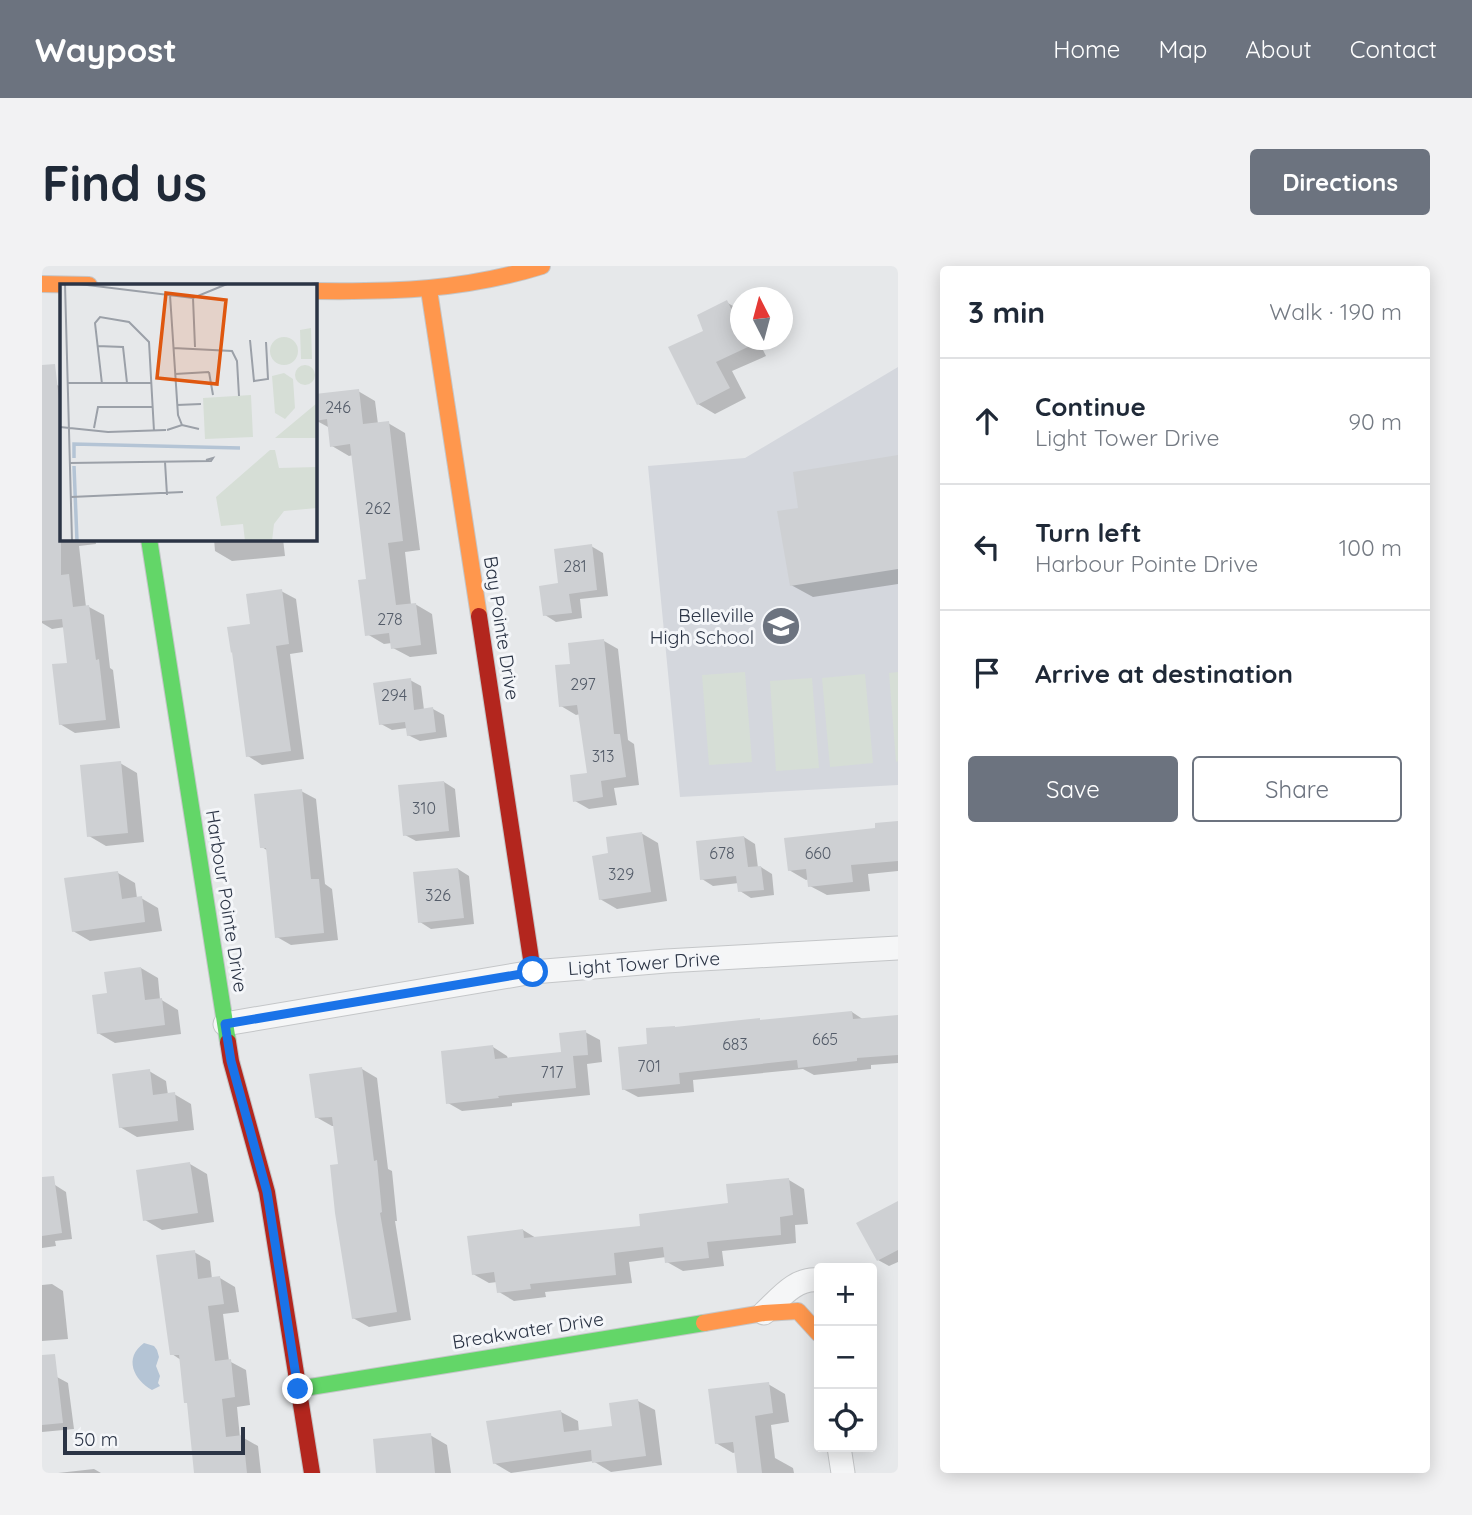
<!DOCTYPE html>
<meta charset="utf-8">
<style>
:root{--surface:#fff;--page:#f2f2f3;--text:#1f2937;--muted:#747a83;--line:#e0e1e3;--accent:#6c737f}
body{margin:0;font-family:Quicksand,sans-serif;background:var(--page);color:var(--text)}
.controls{position:absolute;right:21px;bottom:21px;display:grid;overflow:hidden;border-radius:7px;box-shadow:0 4px 18px #0003}
.controls button{width:63px;height:63px;display:grid;place-items:center;padding:0;border:0;border-bottom:2px solid var(--line);background:var(--surface);color:var(--text);font:35px sans-serif}
.compass{position:absolute;left:688px;top:21px;width:63px;height:63px;border-radius:50%;background:var(--surface);box-shadow:0 4px 18px #0003;rotate:354deg}
.scale{position:absolute;left:21px;bottom:18px;width:182px;box-sizing:border-box;padding-left:7px;border:4px solid #2b3445;border-top:0;font-size:19px;line-height:24px;white-space:nowrap;color:#2b3445;-webkit-text-stroke:5px #f4f6f9;paint-order:stroke}
.stop{position:absolute;width:21px;height:21px;margin:-16px;border:5px solid #1a73e8;border-radius:50%;background:#fff}
.stop.end{background:#1a73e8;border-color:#fff;box-shadow:0 2px 7px #0008}
.list{margin:0;padding:0;list-style:none}
h2{display:flex;justify-content:space-between;align-items:center;height:91px;margin:0;padding:0 28px;font-size:30px}
h2 small{font-size:23px;font-weight:400;color:var(--muted)}
.list li{display:grid;grid-template-columns:46px 1fr auto;gap:21px;align-items:center;box-sizing:border-box;height:126px;padding:0 28px;border-top:2px solid var(--line)}
.list b{display:block;font-size:26px;white-space:nowrap}
.list p{margin:0;font-size:23px;white-space:nowrap;color:var(--muted)}
.list em{font-size:23px;font-style:normal;color:var(--muted)}
.actions{display:flex;gap:14px;padding:21px 28px}
.actions a{flex:1;padding:16px 0;border:2px solid var(--accent);border-radius:7px;text-align:center;font-size:24px;color:var(--accent)}
.actions .main{background:var(--accent);color:#fff}
.icon{flex:none;width:38px;height:38px;fill:none;stroke:currentColor;stroke-width:2;stroke-linecap:round;stroke-linejoin:round}
.map{position:relative;flex:none;width:856px;height:1207px;overflow:hidden;border-radius:7px}
header{display:flex;align-items:center;gap:42px;box-sizing:border-box;height:98px;padding:0 35px;background:var(--accent);color:#fff}
header strong{font-size:33px}
nav{display:flex;gap:38px;margin-inline-start:auto;font-size:24px}
.intro{display:flex;align-items:center;justify-content:space-between;box-sizing:border-box;height:168px;padding:0 42px}
h1{margin:0;font-size:49px}
.button{padding:18px 32px;border-radius:7px;background:var(--accent);color:#fff;font-size:24px;font-weight:700}
main{display:flex;gap:42px;padding:0 42px}
aside{flex:1;background:var(--surface);border-radius:7px;box-shadow:0 4px 18px #0003}
.map>svg:first-child{display:block}
.built{fill:#d4d7dd}
.green{fill:#d6ded6}
.water{fill:#b4c4d5}
.shadow{fill:#0003}
.building{fill:#ced0d3}
.lines{fill:none;stroke-linecap:round;stroke-linejoin:round}
.street-casing{stroke:#c4c6c8;stroke-width:25}
.fast-casing{stroke:#c4c6c8;stroke-width:18}
.slow-casing{stroke:#c4c6c8;stroke-width:18}
.jam-casing{stroke:#c4c6c8;stroke-width:18}
.street{stroke:#f5f6f7;stroke-width:23}
.fast{stroke:#63d668;stroke-width:16}
.slow{stroke:#ff974d;stroke-width:16}
.jam{stroke:#b3261e;stroke-width:16}
.route{stroke:#1a73e8;stroke-width:9}
.labels{text-anchor:middle;dominant-baseline:central;stroke-width:6;stroke-linejoin:round;paint-order:stroke}
.number-label{font-size:16px;fill:#545c69}
.poi-label{font-size:19px;fill:#2b3445;stroke:#f4f6f9;text-anchor:end}
.street-label{font-size:19px;fill:#2b3445;stroke:#f4f6f9}
.inset-river{fill:none;stroke:#b4c4d5;stroke-width:3.5}
.inset-road{fill:none;stroke:#9ba0a8;stroke-width:2}
.view{fill:#df570f;fill-opacity:0.15;stroke:#df570f;stroke-width:3.5}
.inset-edge{fill:none;stroke:#2b3445;stroke-width:3.5}
</style>
<header>
<strong>Waypost</strong>
<nav><a>Home</a><a>Map</a><a>About</a><a>Contact</a></nav>
</header>
<div class="intro"><h1>Find us</h1><a class="button">Directions</a></div>
<main>
<div class="map">
<svg width="856" height="1207" viewBox="0 0 856 1207">
<rect width="100%" height="100%" fill="#e6e8ea"/>
<path class="built" d="M856 101V519L638 531 606 200 703 192Z"/>
<path class="green" d="M703 406 710 496 667 499 660 409Z
M856 406V495L854 496 847 407Z
M823 408 831 497 788 501 780 412Z
M770 412 777 502 734 505 728 415Z"/>
<path class="water" d="M102 1077 112 1080 115 1084 117 1091 114 1100 118 1110 116 1117 118 1120 110 1124C92 1114 81 1092 102 1077Z"/>
<path class="shadow" d="M684 36 698 44V74H716L724 90 690 105 704 132 673 148 656 138 664 66Z
M15 119 19 121V273H53L54 278 37 280 44 341H47L62 349 68 402 71 404 78 462 33 467 18 458 27 398 23 361 10 363 0 357V120Z
M316 125 333 135 336 158 346 157 363 167 378 284 363 286 369 339 373 338 390 348 395 388 368 391 351 382 350 377 342 378 325 368V314L311 189 307 190 290 180 288 162 273 154V130Z
M856 191V318L771 331 749 319 758 244Z
M172 273H241L243 290 190 295 173 285Z
M549 280 561 287 566 330 538 333 540 352 514 356 503 349 518 319Z
M239 325 254 333 261 386 248 388 262 493 220 499 206 490Z
M562 375 576 383 586 474 592 478 597 519 572 522 575 539 547 543 533 535 547 508 538 448 534 449 519 440 530 399Z
M368 414 379 420 382 444 391 443 402 449 405 471 378 475 366 469 365 462 350 464 339 458Z
M78 497 95 507 102 576 64 580 47 570Z
M402 516 413 523 418 571 374 575 363 569Z
M259 525 274 533 283 618 290 623 296 674 249 679 235 671 226 585 220 581Z
M856 556V605L826 608 828 625 785 629 768 620 767 613 764 614 747 604 835 564Z
M599 567 616 577 625 635 575 643 558 633Z
M702 571 713 578 716 602 719 601 730 608 732 629 709 632 698 625 697 617 671 620 660 613Z
M416 603 427 610 432 658 389 663 378 656Z
M76 607 93 617 95 632H99L116 642 120 665 48 675 31 665Z
M99 702 116 712 118 733 136 744 139 768 73 777 56 767 67 729Z
M810 746 822 754 856 751V797L829 799V803L772 809 761 803 651 814 652 826 596 831 581 823 607 779 721 756Z
M543 766 558 774 560 796 545 798 548 829 470 837V840L420 845 406 837 451 781 465 790 466 793 521 787Z
M320 803 335 812 346 903 350 905 355 955H353L369 1054 327 1061 311 1052 293 860H290L274 851Z
M107 805 124 815 126 829 132 828 149 838 152 864 95 871 78 861Z
M148 898 165 908 172 956 120 964 103 954Z
M747 914 762 923 766 958 753 959 754 977 680 985 682 1000 641 1005 625 996 624 991 587 996 590 1017 503 1026 504 1031 472 1035 457 1026 455 1016 447 1017 431 1008 481 964 494 972 600 961 688 938Z
M13 919 24 926 30 973 13 975 14 980 0 982V921Z
M856 937V996L847 1000 836 994Z
M152 986 168 995 170 1013 178 1012 193 1021 197 1046 181 1048 187 1095 204 1104 208 1139 195 1141 198 1172 200 1171 216 1180 219 1207H154L146 1137 139 1094 130 1088Z
M10 1018 21 1025 26 1073 0 1075V1019Z
M15 1111 26 1117 32 1163 0 1166V1113Z
M726 1118 743 1128 747 1156 729 1159 733 1192 751 1202 752 1207H696L694 1186 691 1187 674 1177Z
M596 1135 613 1144 620 1199 569 1206 551 1195 469 1207 452 1197 519 1146 536 1155 537 1166 572 1161Z
M388 1169 405 1179 409 1207H336Z
M52 1203 59 1207H16Z"/>
<path class="building" d="M685 34 698 61V74H705L708 80 674 96 688 122 655 139 626 81 661 65 655 49Z
M13 98 19 151V309L27 308 31 341 47 339 54 394 57 393 64 454 17 459 10 398 25 397 20 353 0 355V99Z
M317 123 321 158 347 155 361 275 346 277 354 339 374 337 379 379 349 383 347 367 323 370 316 314 324 313 308 178 288 181 285 153 273 155V128Z
M856 189V303L748 320 735 245 756 242 751 206Z
M550 278 555 324 527 328 530 347 501 350 497 320 516 317 512 283Z
M240 323 247 378 234 380 249 485 204 491 190 386 189 387 185 361 208 358 204 328Z
M562 373 572 468H578L584 511 559 515 561 531 531 536 528 509 545 507 535 439 517 441 513 399 528 398 526 377Z
M369 412 372 444 391 441 394 466 365 470 363 456 337 459 331 417Z
M79 495 86 567 45 571 38 499Z
M402 515 407 565 361 570 356 519Z
M260 523 269 613H277L282 667 233 672 224 582H218L212 528Z
M856 555V595L809 599 811 616 766 621 764 603 746 605 742 572 833 562V557Z
M600 566 609 626 557 634 550 590 566 587 564 571Z
M702 570 706 601 719 600 722 624 696 626 694 610 658 614 654 575Z
M416 602 422 652 376 657 371 606Z
M76 605 80 633 100 630 103 656 30 666 22 612Z
M99 701 103 734 120 732 123 759 55 768 50 729 65 727 62 706Z
M810 745 811 753 856 749V789L815 792V795L756 802 755 794 637 807 638 818 580 824 576 781 605 778 604 762 633 760V761L718 752V754Z
M544 764 546 789 531 790 534 822 456 830 457 832 404 838 399 785 451 779 453 793 519 786 517 767Z
M320 801 332 895 335 894 340 946 338 947 355 1046 310 1053 293 947 288 899 296 898 290 851 273 852 267 808Z
M108 803 111 829 133 826 136 855 77 862 70 808Z
M148 896 156 947 101 955 94 904Z
M12 910 20 967 0 970V911Z
M747 912 751 949 738 951 739 969 665 976 667 992 623 997 621 981 572 987 574 1009 488 1018 489 1023 455 1027 452 1006 430 1009 425 970 481 963 482 972 598 960 597 948 686 937 684 918Z
M856 935V984L835 995 814 957Z
M153 984 156 1013 178 1010 182 1038 166 1040 173 1095 189 1093 193 1131 180 1133 184 1171 201 1169 205 1207H152L145 1137H142L137 1089H128L114 989Z
M13 1088 21 1157 0 1159V1089Z
M727 1116 731 1147 713 1150 720 1207H695L691 1176 673 1178 666 1123Z
M596 1133 604 1190 550 1197 549 1184 451 1198 444 1155 519 1144 522 1166 570 1160 567 1137Z
M389 1167 393 1207H334L331 1173Z"/>
<g class="lines">
<g class="street-casing">
<path id="street" d="M183 758 491 706 624 695 856 682
M722 1047C738 1032 754 1011 777 1014
M797 1181 801 1207"/>
</g>
<g class="fast-casing">
<path id="fast" d="M107 273 186 776
M256 1123 662 1057"/>
</g>
<g class="slow-casing">
<path id="slow" d="M0 18 47 19
M387 24 437 350
M273 25C353 26 423 24 500 0
M662 1057 722 1047 756 1045 777 1068"/>
</g>
<g class="jam-casing">
<path id="jam" d="M437 350 491 706
M186 776 189 795 225 926 270 1207"/>
</g>
<use href="#street" class="street"/>
<use href="#fast" class="fast"/>
<use href="#slow" class="slow"/>
<use href="#jam" class="jam"/>
</g>
<g class="lines">
<path class="route" d="M256 1123 225 926 189 795 183 758 491 706"/>
</g>
<defs>
<g id="school-disc" transform="scale(2.0125)"><circle r="9.5" fill="#6c737f" stroke="#f4f6f9"/><path d="M0-5L7-2L0 1L-7-2ZM-4 1L0 2.5L4 1V4Q0 6-4 4Z" fill="#fff"/></g>
</defs>
<g fill-rule="evenodd">
<use href="#school-disc" x="739" y="360"/>
</g>
<g class="labels">
<g class="number-label">
<text x="296" y="141">246</text>
<text x="336" y="242">262</text>
<text x="533" y="300">281</text>
<text x="348" y="353">278</text>
<text x="541" y="418">297</text>
<text x="352" y="429">294</text>
<text x="561" y="490">313</text>
<text x="382" y="542">310</text>
<text x="680" y="587">678</text>
<text x="776" y="587">660</text>
<text x="579" y="608">329</text>
<text x="396" y="629">326</text>
<text x="783" y="773">665</text>
<text x="693" y="778">683</text>
<text x="607" y="800">701</text>
<text x="510" y="806">717</text>
</g>
<g class="poi-label">
<text x="712" y="349">Belleville<tspan x="712" dy="22">High School</tspan></text>
</g>
<g class="street-label">
<text transform="translate(460 362) rotate(81)">Bay Pointe Drive</text>
<text transform="translate(185 635) rotate(81)">Harbour Pointe Drive</text>
<text transform="translate(602 697) rotate(-4)">Light Tower Drive</text>
<text transform="translate(486 1064) rotate(-9)">Breakwater Drive</text>
</g>
</g>
<g transform="translate(18 18)">
<rect width="257" height="257" fill="#e6e8ea"/>
<path d="M251 44 252 75H241L240 46ZM210 67a14 14 0 1 1 28 0a14 14 0 1 1-28 0ZM235 91a10 10 0 1 1 20 0a10 10 0 1 1-20 0ZM224 89 233 95 235 124 225 135 215 129 212 92ZM191 111 193 153 145 155 143 114ZM257 119V154H215ZM210 166H215L219 184 257 183V224L224 227 214 240 212 257H185L183 240 161 242 156 213Z" fill="#d6ded6"/>
<path class="inset-river" d="M14 174V160L180 164M14 182 17 257"/>
<path class="inset-road" d="M5 0 12 257M19 0 133 14 167 0M110 11 118 131 122 141M133 14 135 63M190 56 194 97 208 95 206 58M37 62 63 63 67 99M113 64 172 67 177 77 179 112M149 88 153 111M115 90 149 88M8 99H91M42 100 35 39 40 33 69 38 89 58 94 147M117 121 141 120M0 143 48 148 106 146M34 144 38 123H93M107 146 122 141 139 145M105 178 107 211M10 179 151 177 153 174 146 176M11 213 123 208"/>
<path class="view" d="M106 9 166 16 157 100 97 94Z"/>
<rect width="257" height="257" class="inset-edge"/>
</g>
</svg>
<div class="controls">
<button>+</button>
<button>−</button>
<button><svg class="icon" aria-label="locate" viewBox="0 0 24 24"><circle cx="12" cy="12" r="6"/><path d="M12 2v4M12 18v4M2 12h4M18 12h4"/></svg></button>
</div>
<svg class="compass" viewBox="-18 -18 36 36"><path d="M0-13l5 13h-10z" fill="#e53935"/><path d="M0 13l5-13h-10z" fill="#747a83"/></svg>
<div class="scale">50 m</div>
<div class="stop" style="left:491px;top:706px"></div>
<div class="stop end" style="left:256px;top:1123px"></div>
</div>
<aside>
<h2>3 min<small>Walk · 190 m</small></h2>
<ul class="list">
<li><svg class="icon" aria-label="ahead" viewBox="0 0 24 24"><path d="M12 20V5M6 11l6-6 6 6"/></svg><div><b>Continue</b><p>Light Tower Drive</p></div><em>90 m</em></li>
<li><svg class="icon" aria-label="left" viewBox="0 0 24 24"><path d="M17 20v-9H6M10 6l-5 5 5 5"/></svg><div><b>Turn left</b><p>Harbour Pointe Drive</p></div><em>100 m</em></li>
<li><svg class="icon" aria-label="arrive" viewBox="0 0 24 24"><path d="M6 21V4h12l-3 4 3 4H6"/></svg><div><b>Arrive at destination</b></div></li>
</ul>
<div class="actions"><a class="main">Save</a><a>Share</a></div>
</aside>
</main>
